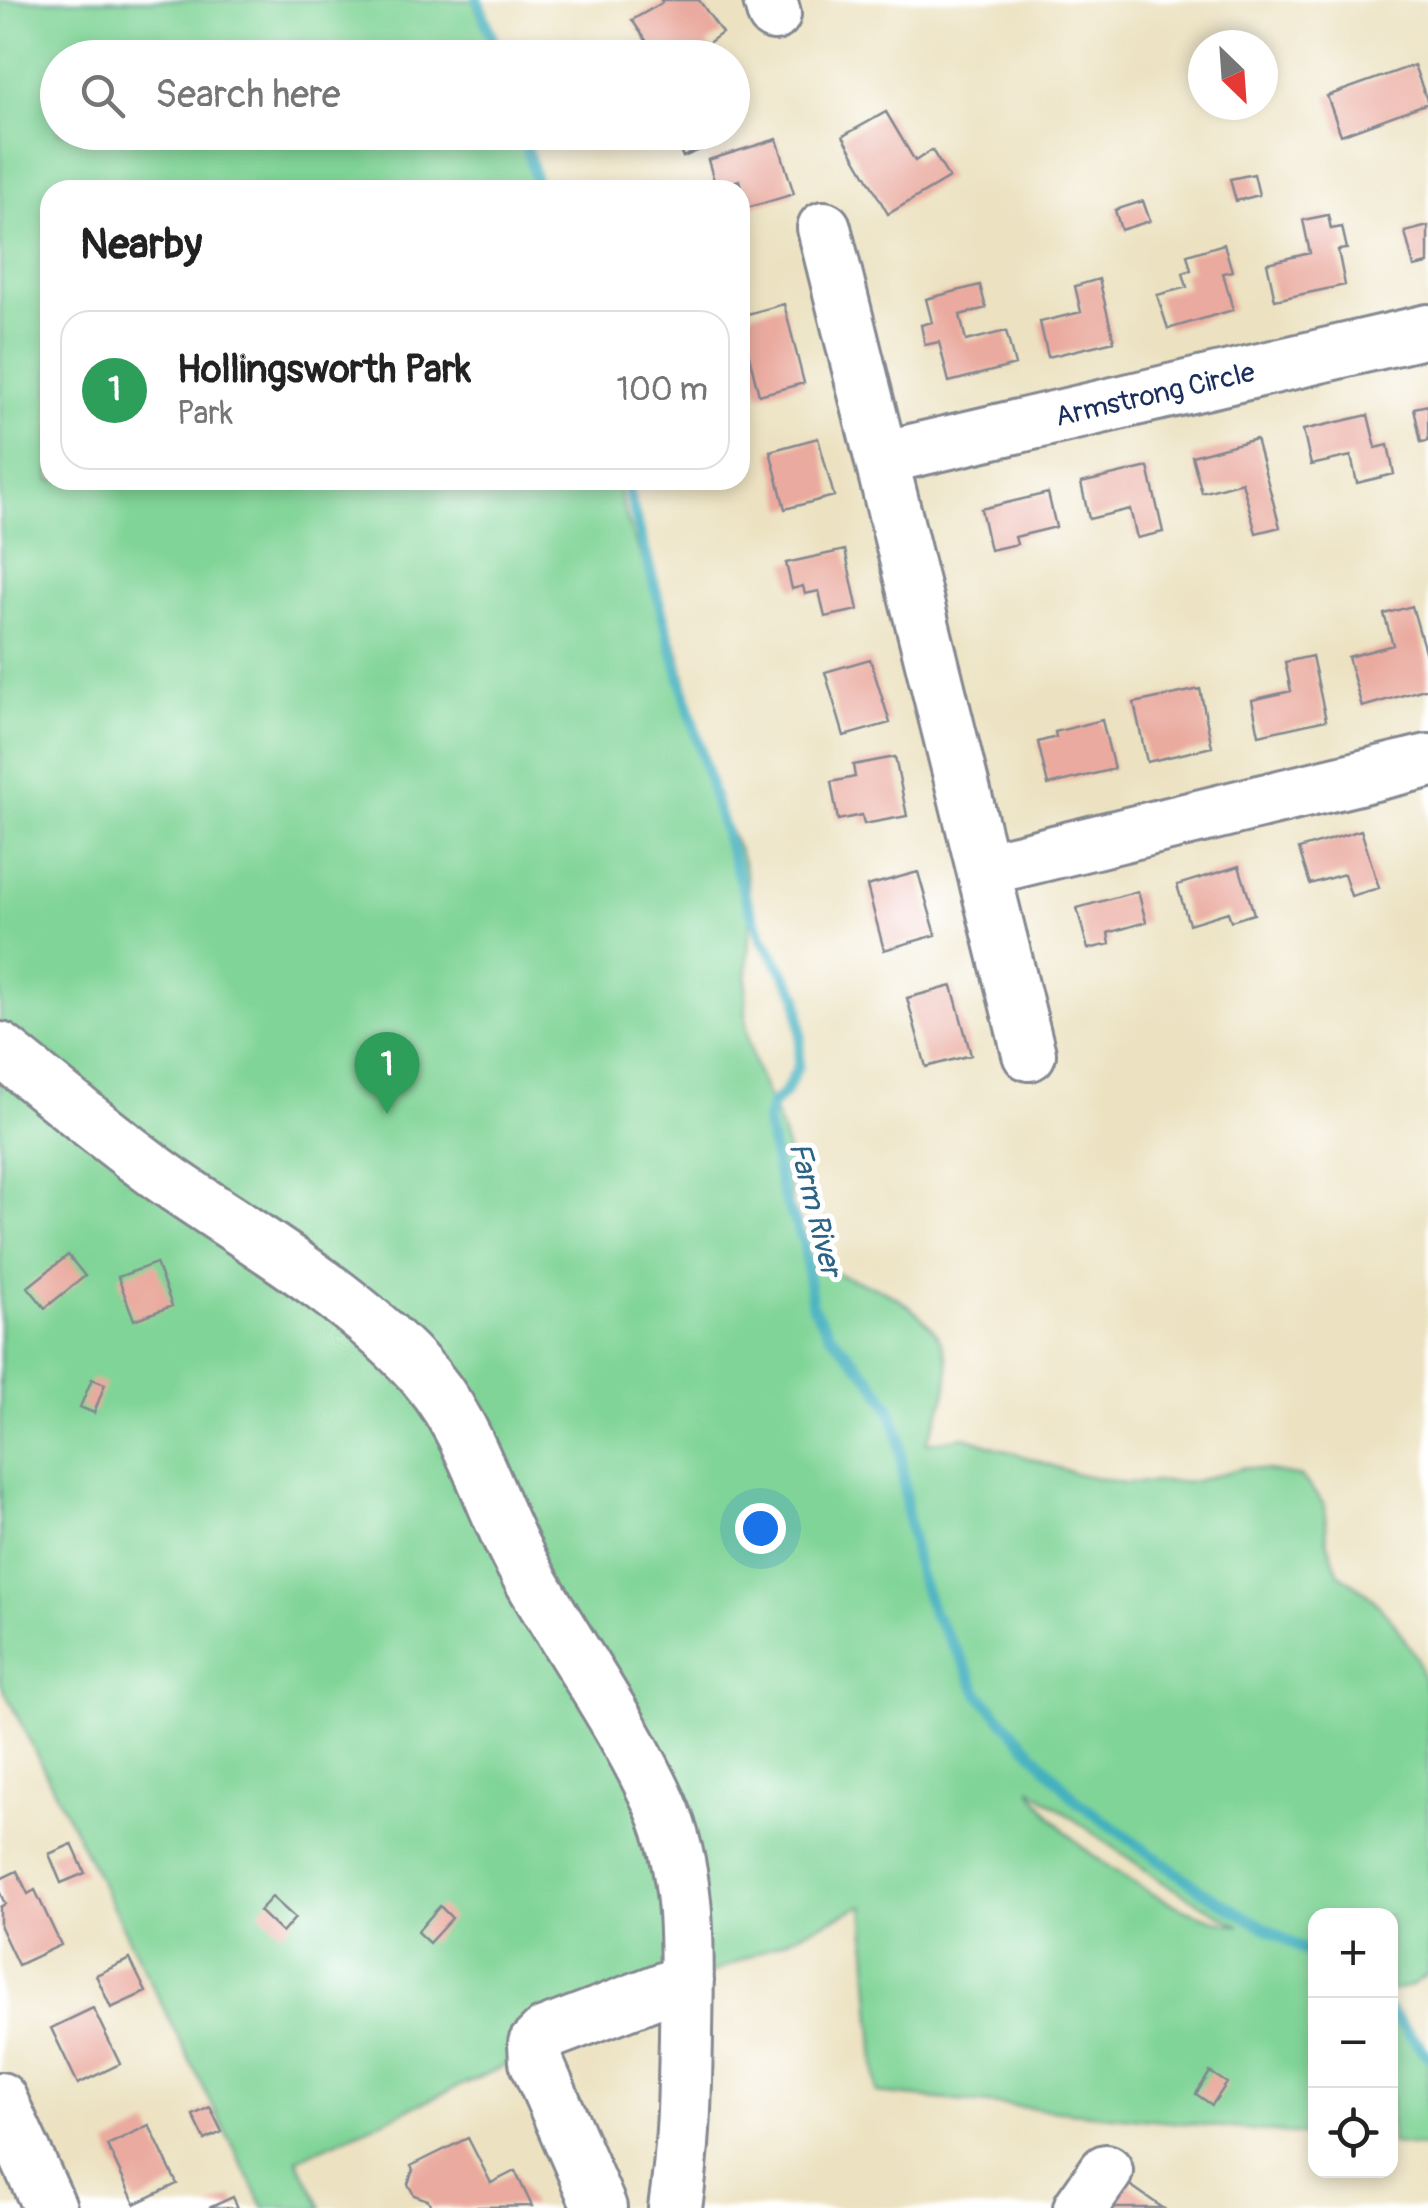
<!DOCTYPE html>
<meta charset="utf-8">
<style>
:root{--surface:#fff;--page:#f6f6f6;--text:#222;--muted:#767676;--line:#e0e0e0;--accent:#d1495b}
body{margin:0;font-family:Pangolin,sans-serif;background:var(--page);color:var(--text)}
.controls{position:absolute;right:30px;bottom:30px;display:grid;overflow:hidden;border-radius:20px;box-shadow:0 5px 15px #0003}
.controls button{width:90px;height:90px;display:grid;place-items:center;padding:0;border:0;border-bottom:2px solid var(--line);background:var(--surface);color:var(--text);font:50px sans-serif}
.compass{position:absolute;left:1188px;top:30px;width:90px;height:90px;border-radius:50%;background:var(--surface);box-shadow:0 5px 15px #0003;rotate:155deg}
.you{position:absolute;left:760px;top:1528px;width:35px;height:35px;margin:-25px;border:8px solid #fff;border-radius:50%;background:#1a73e8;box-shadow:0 0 0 15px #1a73e833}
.badge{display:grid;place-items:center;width:65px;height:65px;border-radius:50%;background:var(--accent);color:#fff;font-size:32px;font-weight:700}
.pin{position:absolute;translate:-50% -82px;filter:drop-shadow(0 2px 5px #0008)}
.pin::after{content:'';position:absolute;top:52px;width:35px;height:30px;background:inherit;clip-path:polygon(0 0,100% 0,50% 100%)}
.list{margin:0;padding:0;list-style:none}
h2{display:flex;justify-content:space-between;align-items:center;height:130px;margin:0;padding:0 40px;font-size:42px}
h2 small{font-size:32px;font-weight:400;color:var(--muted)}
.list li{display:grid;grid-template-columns:65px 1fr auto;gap:30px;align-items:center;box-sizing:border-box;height:160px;margin:0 20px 20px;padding:0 20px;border:2px solid var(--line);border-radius:30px}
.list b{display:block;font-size:38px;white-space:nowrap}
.list p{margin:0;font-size:32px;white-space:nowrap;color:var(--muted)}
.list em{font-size:32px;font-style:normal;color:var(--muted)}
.icon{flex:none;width:55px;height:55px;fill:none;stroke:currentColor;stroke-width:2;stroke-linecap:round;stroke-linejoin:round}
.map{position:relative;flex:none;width:1428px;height:2208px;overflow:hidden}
.search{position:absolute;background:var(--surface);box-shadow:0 5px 15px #0003;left:40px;top:40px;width:710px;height:110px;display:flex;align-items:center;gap:25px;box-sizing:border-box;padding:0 35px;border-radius:55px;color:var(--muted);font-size:38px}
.panel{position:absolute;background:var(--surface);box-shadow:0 5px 15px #0003;left:40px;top:180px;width:710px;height:310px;border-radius:30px}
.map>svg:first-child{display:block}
.green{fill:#80d497;stroke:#4e827a;stroke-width:2.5;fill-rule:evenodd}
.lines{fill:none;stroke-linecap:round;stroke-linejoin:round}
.stream{stroke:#42b0be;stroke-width:11}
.building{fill:#eaaa9f}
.minor-casing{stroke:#848890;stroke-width:58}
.minor{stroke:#fff;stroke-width:52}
.labels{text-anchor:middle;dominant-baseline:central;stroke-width:10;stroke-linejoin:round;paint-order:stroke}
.street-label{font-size:28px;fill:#1b2f5e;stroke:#fff}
.water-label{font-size:30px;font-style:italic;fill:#2b6384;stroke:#fff}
</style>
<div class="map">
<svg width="1428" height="2208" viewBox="0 0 1428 2208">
<rect width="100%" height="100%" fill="#fff"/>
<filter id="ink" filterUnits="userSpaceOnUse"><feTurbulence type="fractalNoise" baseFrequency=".01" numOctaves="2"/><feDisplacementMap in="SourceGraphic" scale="20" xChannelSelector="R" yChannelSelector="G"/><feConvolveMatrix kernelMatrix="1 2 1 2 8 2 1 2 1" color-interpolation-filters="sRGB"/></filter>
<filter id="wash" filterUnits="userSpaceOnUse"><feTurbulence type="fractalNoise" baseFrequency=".0048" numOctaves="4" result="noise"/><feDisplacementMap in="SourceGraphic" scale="40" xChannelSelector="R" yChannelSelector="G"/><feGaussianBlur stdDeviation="2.25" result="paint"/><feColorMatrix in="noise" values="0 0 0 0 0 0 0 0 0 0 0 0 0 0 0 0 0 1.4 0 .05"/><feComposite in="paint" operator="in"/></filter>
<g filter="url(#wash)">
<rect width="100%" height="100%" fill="#ece2c1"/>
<path class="green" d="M0 0H473L495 57 58 58V132L521 133 541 190H50V480H616C629 539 659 593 678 650 692 694 694 739 707 783 717 812 736 836 744 865 758 916 741 978 747 1031 752 1073 776 1106 786 1145 794 1175 786 1205 798 1234 814 1272 840 1275 875 1287 891 1293 906 1303 919 1315 965 1354 948 1397 926 1443L965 1437 1074 1473 1123 1483 1196 1481 1245 1467 1302 1477 1325 1506 1327 1541 1339 1574 1367 1593 1392 1620 1417 1658 1428 1695V1974L1410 1986 1391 1991 1390 1916H1316L1315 2136 877 2093 864 1905 297 2159 322 2208H264L0 1682ZM1030 1788 1164 1883 1240 1926C1166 1912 1071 1853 1030 1788Z
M1390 2010 1428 2061V2147L1391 2143Z"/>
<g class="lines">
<path class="stream" d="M478 0 500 58
M523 132 538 190
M625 480 714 798 745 896 762 938 798 996 801 1034 798 1066 785 1093 772 1104 767 1122 782 1193 804 1243 812 1306 829 1333 871 1379 889 1405 899 1436 907 1512 918 1571 933 1613 964 1663 978 1693 1078 1802 1205 1893 1316 1957
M1390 2011 1428 2056"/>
</g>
<g id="blocks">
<path class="building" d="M661 0H699L722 33 707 44 714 53 706 58H658L632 20 662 3Z
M1414 65 1428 103 1341 135 1327 96Z
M886 112 915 161 932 150 949 178 888 214 843 136Z
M683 132H694L702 149 683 157 674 136Z
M777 139 794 194 747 208 739 180 716 187 708 160Z
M1254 174 1259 195 1236 201 1230 179Z
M1143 201 1150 221 1121 230 1115 210Z
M1328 215 1331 229 1342 227 1347 249 1338 250 1345 285 1275 300 1267 263 1310 253 1303 220Z
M1428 226V264L1414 267 1405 232Z
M1224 244 1232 271 1223 273 1233 310 1168 329 1157 295 1187 287 1183 273 1191 270 1187 255Z
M1099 279 1114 341 1048 357 1040 322 1081 312 1075 286Z
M980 285 986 308 960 315 966 341 1006 331 1015 365 949 382 939 342 925 345 921 325 932 322 926 299Z
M784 304 804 383 759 395 744 336 740 338V316Z
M1428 405V441L1421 442 1414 408Z
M1368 415 1376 448 1388 445 1394 474 1357 483 1351 456 1311 465 1303 430Z
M818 438 834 496 785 509 770 451Z
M1256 439 1280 527 1256 533 1242 482 1202 493 1192 456Z
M1148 467 1163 532 1137 538 1130 509 1089 519 1081 483Z
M1048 493 1056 527 1015 537 1017 544 990 550 981 509Z
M845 550 858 610 825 617 819 591 805 594 803 586 792 589 786 563Z
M1412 606 1428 662V688L1362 707 1348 657 1393 645 1384 614Z
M1312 656 1326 720 1259 735 1252 700 1291 691 1285 662Z
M870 659 890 723 844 736 825 672Z
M1200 689 1212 747 1147 762 1134 703Z
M1102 720 1114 769 1048 785 1038 742 1056 737 1055 732Z
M895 757 907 816 864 824 862 815 838 820 831 782 855 777 853 765Z
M1361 830 1379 888 1351 896 1344 874 1310 884 1299 849Z
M1239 866 1254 914 1231 921 1228 912 1189 924 1177 885Z
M918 872 936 935 884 950 867 886Z
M1138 891 1146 922 1108 933 1110 944 1088 949 1077 908Z
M952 986 971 1055 926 1067 907 998Z
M68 1255 85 1276 45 1308 28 1287Z
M156 1263 172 1306 134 1320 118 1277Z
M92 1379 105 1384 94 1413 80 1407Z
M72 1844 85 1873 61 1883 49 1854Z
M17 1871 28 1894 35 1890 61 1945 18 1965 0 1927V1907L5 1904 0 1893V1879Z
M272 1897 295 1918 282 1933 259 1911Z
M440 1906 452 1918 429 1943 417 1932Z
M130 1959 146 1992 111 2008 96 1975Z
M93 2008 120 2064 78 2084 51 2028Z
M1210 2072 1227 2083 1212 2105 1196 2094Z
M210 2107 222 2132 205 2140 193 2115Z
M149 2125 177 2184 135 2204 107 2145Z
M468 2138 491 2183 515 2171 532 2206 432 2208 428 2200 414 2195 408 2184 413 2170 411 2166Z
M1117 2176 1163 2208H1094Z
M233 2197 238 2208H209Z"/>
</g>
</g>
<g filter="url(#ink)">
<use href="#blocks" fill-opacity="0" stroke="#848890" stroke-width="2.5"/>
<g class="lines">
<g class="minor-casing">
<path id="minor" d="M770 0 774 14
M824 228 1029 1054
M881 458 1428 331
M984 869 1428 761
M0 1049C57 1094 113 1142 173 1184 255 1240 345 1292 414 1364 471 1423 484 1493 521 1562 565 1644 622 1719 660 1804 692 1876 687 1958 686 2035 685 2093 684 2150 675 2208
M0 2099 50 2208
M600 2208 536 2061 535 2044 545 2034 687 1980
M1080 2208 1106 2171"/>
</g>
<use href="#minor" class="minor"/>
</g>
</g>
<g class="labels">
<g class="street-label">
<text transform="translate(1155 395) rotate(-13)">Armstrong Circle</text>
</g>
<g class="water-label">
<text transform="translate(815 1209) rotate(76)">Farm River</text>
</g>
</g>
</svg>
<div class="controls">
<button>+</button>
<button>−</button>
<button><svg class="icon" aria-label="locate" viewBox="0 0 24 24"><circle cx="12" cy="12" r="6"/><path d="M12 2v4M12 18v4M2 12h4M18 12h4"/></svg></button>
</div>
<svg class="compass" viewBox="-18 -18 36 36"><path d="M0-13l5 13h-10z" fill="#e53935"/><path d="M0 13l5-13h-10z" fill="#767676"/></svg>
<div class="you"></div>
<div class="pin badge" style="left:387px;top:1114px;background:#2e9e5b">1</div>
<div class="search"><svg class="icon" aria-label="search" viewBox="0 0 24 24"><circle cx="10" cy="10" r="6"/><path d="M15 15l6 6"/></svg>Search here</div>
<section class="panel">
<h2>Nearby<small></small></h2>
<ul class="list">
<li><span class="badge" style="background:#2e9e5b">1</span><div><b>Hollingsworth Park</b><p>Park</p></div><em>100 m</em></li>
</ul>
</section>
</div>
